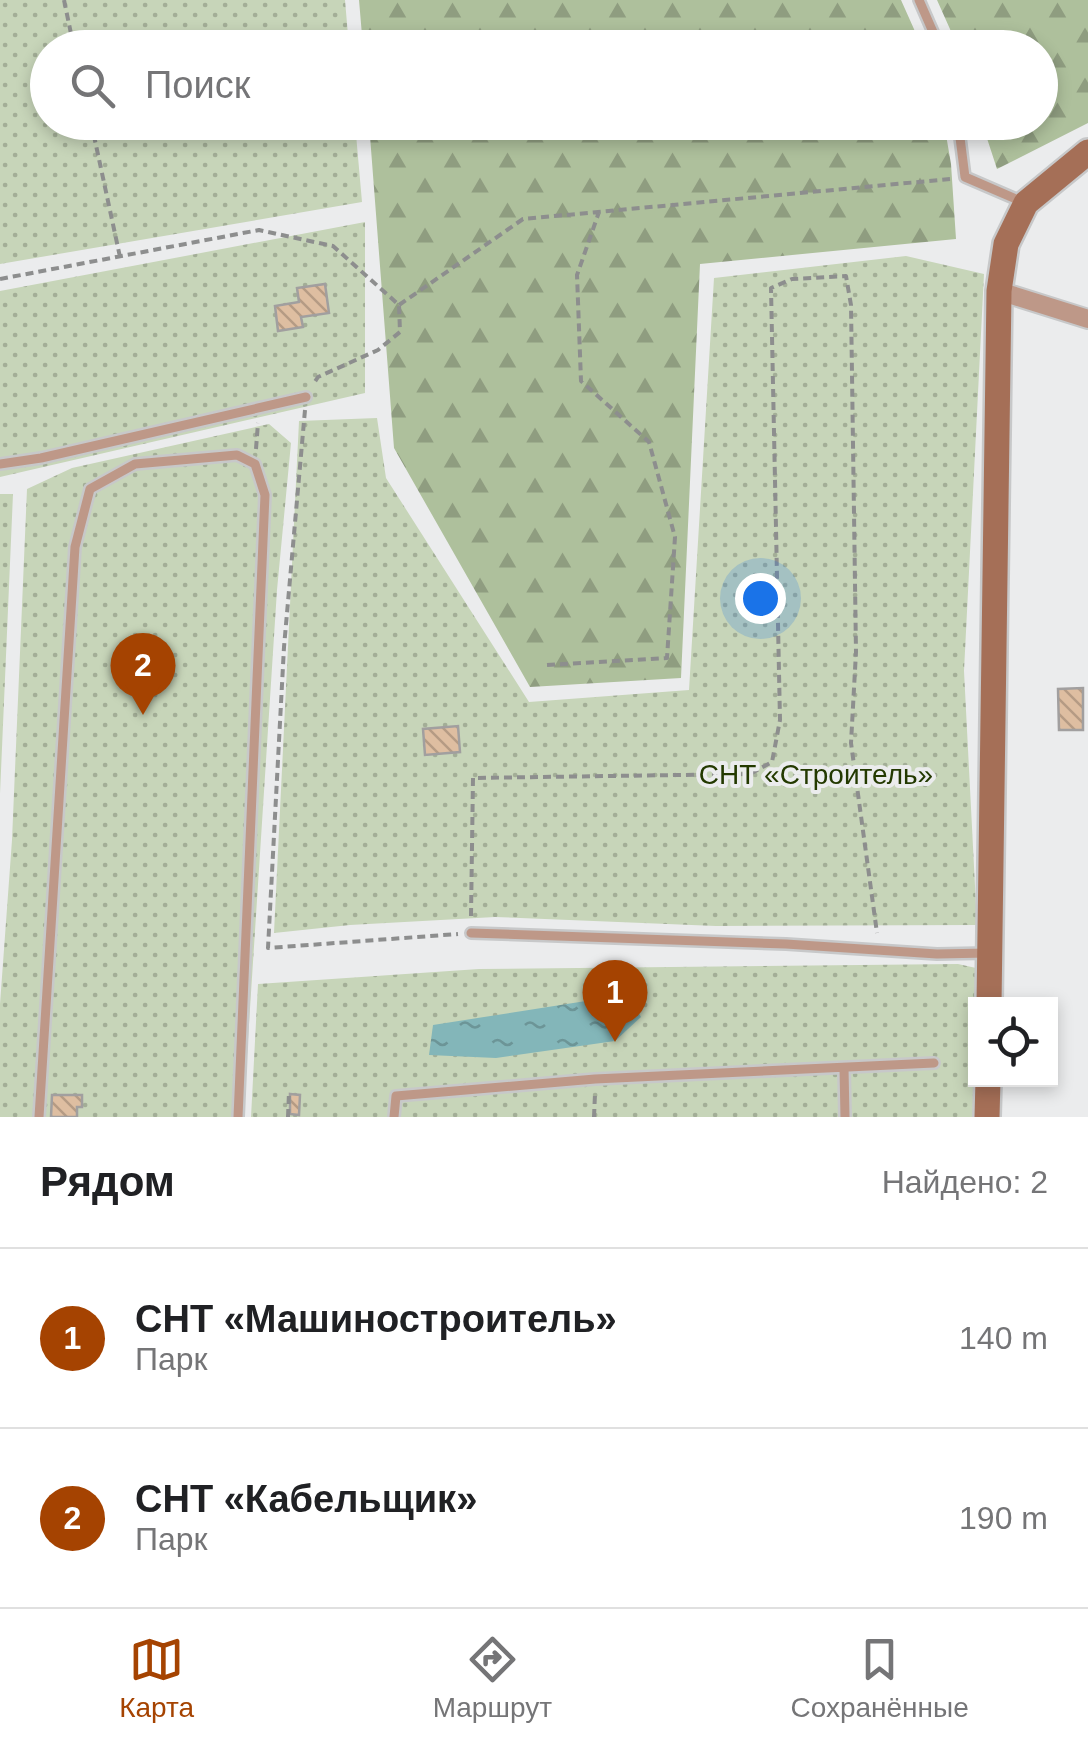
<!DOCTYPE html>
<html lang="ru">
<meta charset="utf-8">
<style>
:root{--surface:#fff;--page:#f6f6f6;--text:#202124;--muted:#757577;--line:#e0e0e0;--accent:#a54301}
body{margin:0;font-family:Helvetica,sans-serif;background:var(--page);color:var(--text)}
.controls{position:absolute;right:30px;bottom:30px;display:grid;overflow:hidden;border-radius:0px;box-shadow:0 5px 15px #0003}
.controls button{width:90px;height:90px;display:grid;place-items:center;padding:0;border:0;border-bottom:2px solid var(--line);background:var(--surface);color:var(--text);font:50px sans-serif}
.you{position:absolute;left:760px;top:598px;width:35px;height:35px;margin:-25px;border:8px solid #fff;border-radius:50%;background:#1a73e8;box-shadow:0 0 0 15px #1a73e833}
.badge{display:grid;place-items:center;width:65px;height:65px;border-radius:50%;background:var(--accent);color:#fff;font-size:32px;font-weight:700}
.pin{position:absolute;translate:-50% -82px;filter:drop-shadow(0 2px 5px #0008)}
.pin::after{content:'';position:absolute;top:52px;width:35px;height:30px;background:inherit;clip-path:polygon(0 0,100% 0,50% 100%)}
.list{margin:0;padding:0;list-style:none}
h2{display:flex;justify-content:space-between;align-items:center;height:130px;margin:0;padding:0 40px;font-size:42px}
h2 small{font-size:32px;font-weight:400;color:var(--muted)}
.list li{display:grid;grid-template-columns:65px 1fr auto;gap:30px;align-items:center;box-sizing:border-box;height:180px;padding:0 40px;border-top:2px solid var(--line)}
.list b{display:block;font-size:38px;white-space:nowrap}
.list p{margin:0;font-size:32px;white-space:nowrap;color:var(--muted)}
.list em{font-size:32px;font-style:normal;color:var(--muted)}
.icon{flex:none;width:55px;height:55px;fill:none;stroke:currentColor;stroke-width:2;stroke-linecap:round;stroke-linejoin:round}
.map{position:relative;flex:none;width:1088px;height:1117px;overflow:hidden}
.search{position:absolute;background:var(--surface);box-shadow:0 5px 15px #0003;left:30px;right:30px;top:30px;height:110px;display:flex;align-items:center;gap:25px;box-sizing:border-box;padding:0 35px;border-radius:55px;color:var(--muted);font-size:38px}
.sheet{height:490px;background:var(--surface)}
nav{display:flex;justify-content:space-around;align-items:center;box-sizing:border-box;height:140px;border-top:2px solid var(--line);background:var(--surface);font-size:28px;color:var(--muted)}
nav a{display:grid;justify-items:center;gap:5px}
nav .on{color:var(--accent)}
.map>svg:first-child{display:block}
.grass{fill:url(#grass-dots)}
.forest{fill:url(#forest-firs)}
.water{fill:url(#water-ripples)}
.building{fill:url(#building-back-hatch);stroke:#a19f9f;stroke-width:2.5}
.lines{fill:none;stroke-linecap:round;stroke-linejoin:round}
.lane-casing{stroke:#c7c8c9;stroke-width:14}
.street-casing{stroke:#c7c8c9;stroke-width:22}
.secondary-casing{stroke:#c7c8c9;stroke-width:30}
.path{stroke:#8d8e8e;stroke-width:4;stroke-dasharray:8 5;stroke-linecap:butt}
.lane{stroke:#be9888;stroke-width:9}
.street{stroke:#be9888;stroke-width:18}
.secondary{stroke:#a56f57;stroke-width:25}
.labels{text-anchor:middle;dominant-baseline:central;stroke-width:8;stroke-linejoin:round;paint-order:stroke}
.park-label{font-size:28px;fill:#233900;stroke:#ebeced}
</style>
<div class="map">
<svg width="1088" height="1117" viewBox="0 0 1088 1117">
<defs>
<pattern id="grass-dots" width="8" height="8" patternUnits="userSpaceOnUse" patternTransform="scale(2.5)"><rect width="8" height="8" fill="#c7d5b9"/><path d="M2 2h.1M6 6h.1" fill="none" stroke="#a3ae97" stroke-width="1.8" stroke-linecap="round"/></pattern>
<pattern id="forest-firs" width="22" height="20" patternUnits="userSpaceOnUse" patternTransform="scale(2.5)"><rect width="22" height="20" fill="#aec09c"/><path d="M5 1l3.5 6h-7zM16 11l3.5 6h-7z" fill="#8f9d80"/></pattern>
<pattern id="water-ripples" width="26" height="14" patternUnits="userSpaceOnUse" patternTransform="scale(2.5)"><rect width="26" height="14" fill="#83b6b9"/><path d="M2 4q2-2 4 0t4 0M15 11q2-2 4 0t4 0" fill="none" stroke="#6c9597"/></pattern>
<pattern id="building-back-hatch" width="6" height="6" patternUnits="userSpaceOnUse" patternTransform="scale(2.5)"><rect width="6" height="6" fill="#debea1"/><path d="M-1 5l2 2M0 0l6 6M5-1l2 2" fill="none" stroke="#b59b84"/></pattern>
</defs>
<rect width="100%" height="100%" fill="#ebeced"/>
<path class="grass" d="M0 0H345L349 47 48 48V122L355 123 362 202 0 264Z
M365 222V393L0 477V291Z
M906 256 984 274 964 671 977 925 716 926 495 917 350 925 274 933 299 421 377 418 386 478 529 702 689 690 714 278Z
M269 424 291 443 277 590 243 1117H0V1004L12 840 27 489 72 468Z
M0 494H13L0 794Z
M958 964 985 970 984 1004H976V1080H981L979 1117H251L258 984 479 969Z"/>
<path class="forest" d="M359 0H901L922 47H363Z
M937 0H1088V123L997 169 982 123 1040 122V48L958 47Z
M369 123H944L951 164 956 239 700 264 681 678 530 687 394 448Z"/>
<path class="water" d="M605 998 631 999 641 1017 615 1041 496 1058 429 1055 433 1025Z"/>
<path class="building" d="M325 284 329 313 301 317 303 327 278 331 275 306 299 302 297 288Z
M1083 688V730H1059L1058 689Z
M458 726 460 752 425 755 423 729Z
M290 1094 300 1095 299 1115 290 1114Z
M52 1095H82V1107H77V1117H51Z"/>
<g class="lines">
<g class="lane-casing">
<path id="lane" d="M919 0 940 48
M958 122 965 177 1023 202
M0 464 41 458 306 397
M471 933 786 944 937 954 988 953
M844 1068 845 1117
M39 1117 75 547 90 489 135 464 237 455 255 464 265 495 238 1117
M394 1117 396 1096 595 1079 934 1063"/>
</g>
<g class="street-casing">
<path id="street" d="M999 291 1088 319"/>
</g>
<g class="secondary-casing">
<path id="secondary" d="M989 1004 999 291 1006 244 1026 203 1088 152
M987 1117 988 1080"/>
</g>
<path class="path" d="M64 0 74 48
M91 122 120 257
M0 279 259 230 333 246 399 305 400 332 378 350 318 377 314 383
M399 305 523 219 950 179
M305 410 284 647 268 948 458 934
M256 449 258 423
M547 665 667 658 675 537 649 442 581 381 577 275 599 212
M471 916 473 778 750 774 772 762 780 720 771 288 792 279 846 276 851 305 856 652 851 743 877 933
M288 1117 289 1092
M594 1117 595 1094"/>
<use href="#lane" class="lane"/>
<use href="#street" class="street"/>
<use href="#secondary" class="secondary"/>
</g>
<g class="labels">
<g class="park-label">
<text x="816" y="774">СНТ «Строитель»</text>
</g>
</g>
</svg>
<div class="controls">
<button><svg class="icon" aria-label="locate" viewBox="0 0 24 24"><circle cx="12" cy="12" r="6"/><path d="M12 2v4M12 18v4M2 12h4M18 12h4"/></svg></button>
</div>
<div class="you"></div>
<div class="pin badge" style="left:615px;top:1042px">1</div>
<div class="pin badge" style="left:143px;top:715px">2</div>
<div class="search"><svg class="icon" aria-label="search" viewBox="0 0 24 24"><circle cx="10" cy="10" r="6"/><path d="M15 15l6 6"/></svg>Поиск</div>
</div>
<section class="sheet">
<h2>Рядом<small>Найдено: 2</small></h2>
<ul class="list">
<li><span class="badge">1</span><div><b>СНТ «Машиностроитель»</b><p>Парк</p></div><em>140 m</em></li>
<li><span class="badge">2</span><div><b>СНТ «Кабельщик»</b><p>Парк</p></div><em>190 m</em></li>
</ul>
</section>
<nav>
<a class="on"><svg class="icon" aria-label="map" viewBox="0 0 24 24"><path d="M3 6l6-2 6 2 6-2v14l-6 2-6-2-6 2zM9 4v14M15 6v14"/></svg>Карта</a>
<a><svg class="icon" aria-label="directions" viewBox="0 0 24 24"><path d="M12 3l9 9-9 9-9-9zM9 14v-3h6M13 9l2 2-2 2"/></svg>Маршрут</a>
<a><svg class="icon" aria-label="saved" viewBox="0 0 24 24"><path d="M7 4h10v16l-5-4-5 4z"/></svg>Сохранённые</a>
</nav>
